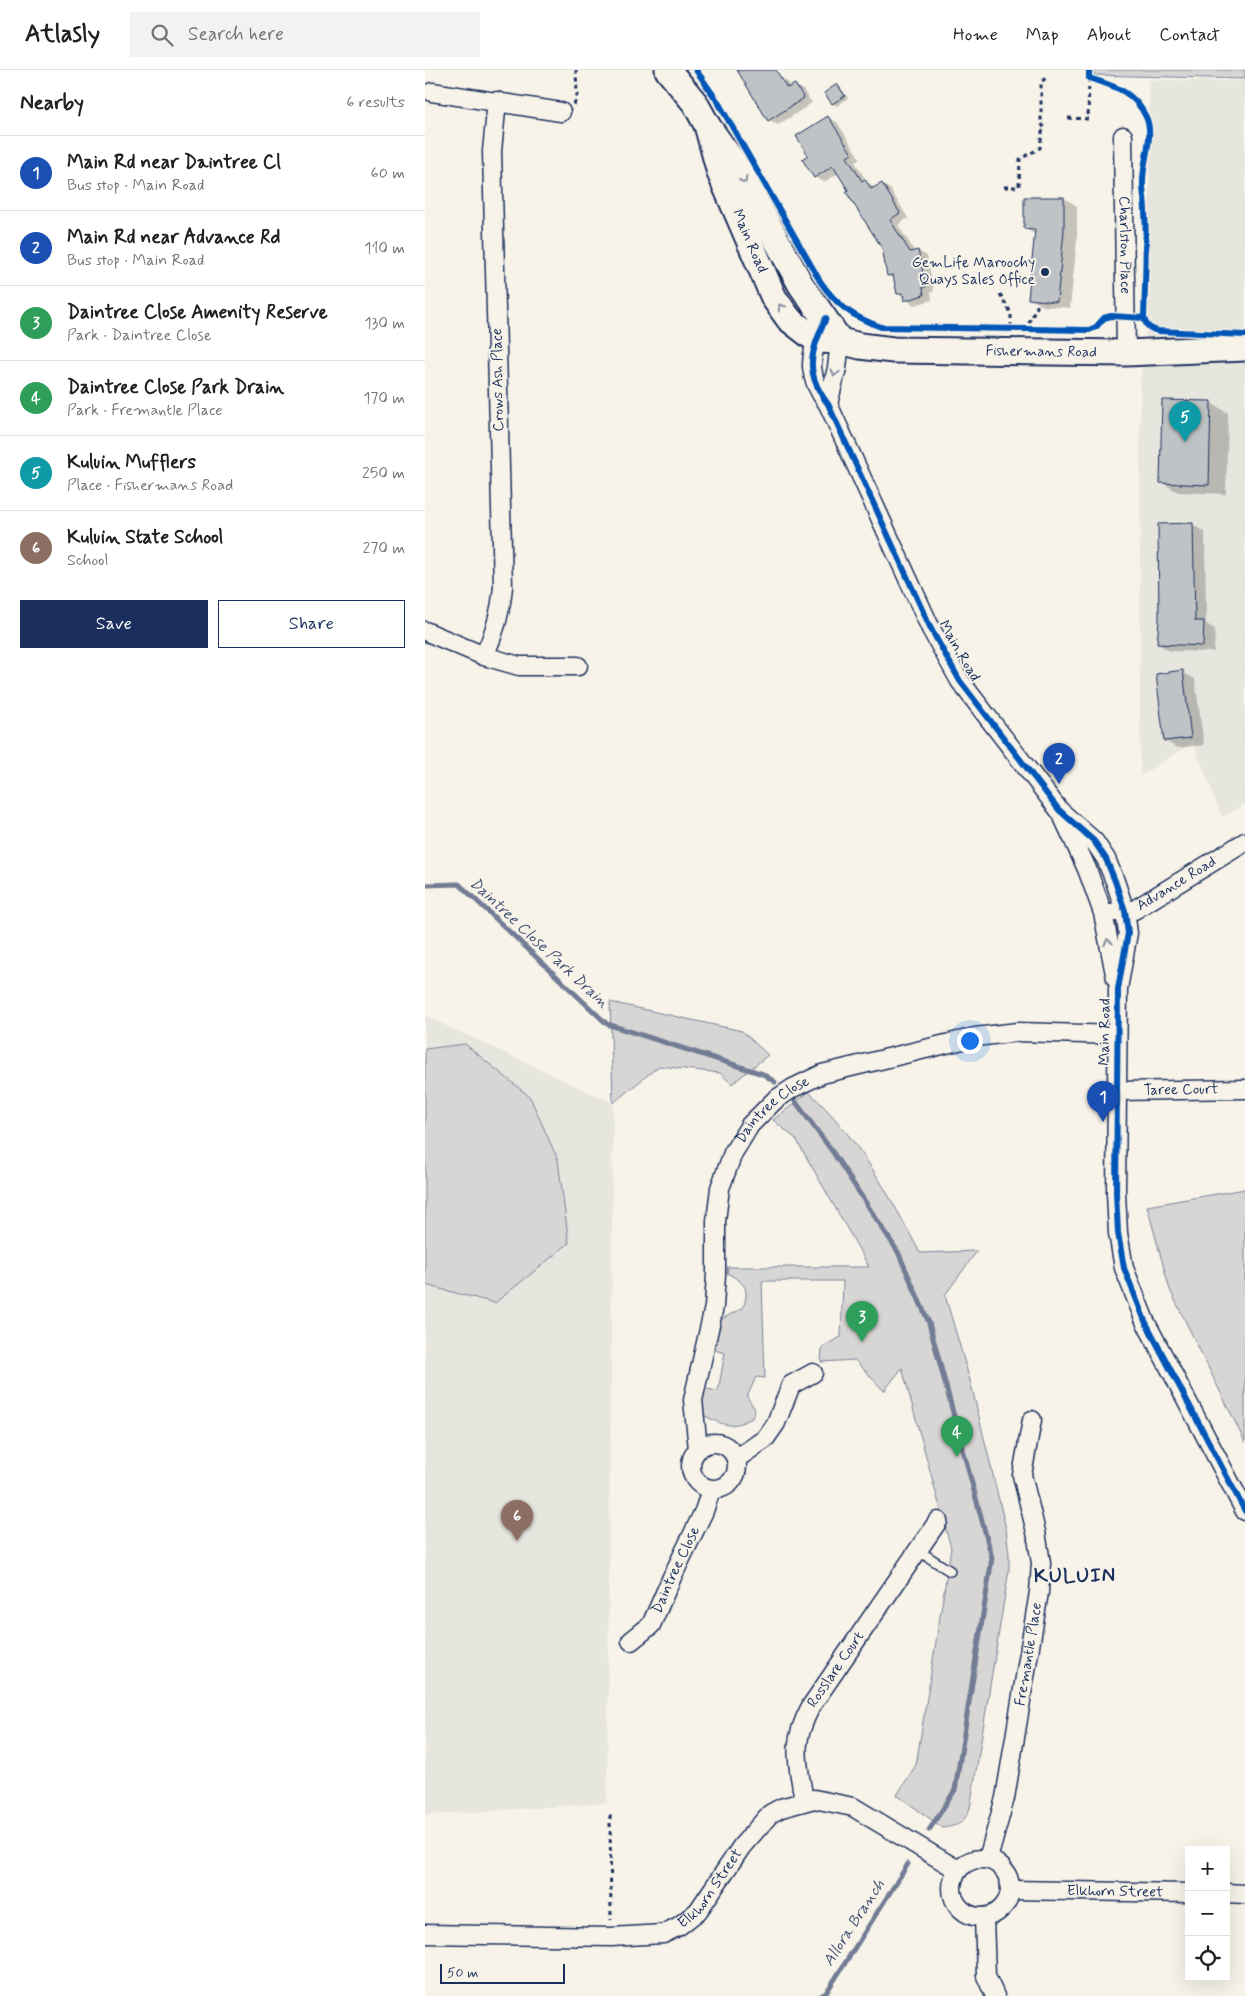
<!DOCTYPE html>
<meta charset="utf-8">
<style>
:root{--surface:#fff;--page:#f2f2f2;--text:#202124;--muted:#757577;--line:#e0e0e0;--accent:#1b2f5e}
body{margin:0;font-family:Mynerve,sans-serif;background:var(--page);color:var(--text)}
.controls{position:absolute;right:15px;bottom:15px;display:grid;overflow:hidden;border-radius:0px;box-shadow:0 5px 20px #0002}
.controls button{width:45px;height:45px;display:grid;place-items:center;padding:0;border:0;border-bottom:1px solid var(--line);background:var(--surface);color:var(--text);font:25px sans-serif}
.scale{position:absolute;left:15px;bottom:12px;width:125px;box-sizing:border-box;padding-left:5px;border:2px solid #1b2f5e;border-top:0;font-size:14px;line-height:18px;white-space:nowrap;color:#1b2f5e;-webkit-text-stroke:4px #f7f3e8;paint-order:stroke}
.you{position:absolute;left:544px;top:970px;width:18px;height:18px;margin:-12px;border:4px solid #fff;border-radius:50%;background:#1a73e8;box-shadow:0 0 0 8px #1a73e833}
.badge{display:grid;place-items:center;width:32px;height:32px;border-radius:50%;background:var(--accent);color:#fff;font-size:16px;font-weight:700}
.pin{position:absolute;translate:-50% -41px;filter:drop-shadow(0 1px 2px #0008)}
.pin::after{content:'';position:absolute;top:26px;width:18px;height:15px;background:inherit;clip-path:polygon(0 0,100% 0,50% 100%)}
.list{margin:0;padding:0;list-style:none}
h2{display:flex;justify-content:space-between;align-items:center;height:65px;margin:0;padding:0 20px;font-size:21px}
h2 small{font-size:16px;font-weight:400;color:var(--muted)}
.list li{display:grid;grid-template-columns:32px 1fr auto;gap:15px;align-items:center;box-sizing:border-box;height:75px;padding:0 20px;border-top:1px solid var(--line)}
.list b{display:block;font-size:19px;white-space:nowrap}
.list p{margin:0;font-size:16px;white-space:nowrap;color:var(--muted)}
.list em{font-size:16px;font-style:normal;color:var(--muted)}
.actions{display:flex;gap:10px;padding:15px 20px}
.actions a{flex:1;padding:11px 0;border:1px solid var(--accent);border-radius:0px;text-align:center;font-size:18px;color:var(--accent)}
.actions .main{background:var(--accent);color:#fff}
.icon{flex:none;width:28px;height:28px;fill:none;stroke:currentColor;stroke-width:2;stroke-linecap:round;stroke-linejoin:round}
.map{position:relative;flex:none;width:820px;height:1926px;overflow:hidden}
header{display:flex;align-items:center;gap:30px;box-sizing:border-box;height:70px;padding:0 25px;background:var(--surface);border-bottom:1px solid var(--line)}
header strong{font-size:24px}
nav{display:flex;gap:28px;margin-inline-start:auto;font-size:18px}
.search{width:350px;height:45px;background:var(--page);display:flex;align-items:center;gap:12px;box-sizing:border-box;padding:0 18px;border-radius:0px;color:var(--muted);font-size:19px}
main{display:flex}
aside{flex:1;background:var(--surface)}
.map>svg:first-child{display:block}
.built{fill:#e6e5de}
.green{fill:#d7d6d4;stroke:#798299}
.shadow{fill:#0003}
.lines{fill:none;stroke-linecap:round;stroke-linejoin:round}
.stream{stroke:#727c95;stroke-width:5}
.building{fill:#c0c3c5;stroke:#1b2f5e}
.lane-casing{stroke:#1b2f5e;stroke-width:12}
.street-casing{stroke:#1b2f5e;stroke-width:21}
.secondary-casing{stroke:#1b2f5e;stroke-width:29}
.path{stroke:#1b2f5e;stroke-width:3;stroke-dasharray:4 4;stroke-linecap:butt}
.lane{stroke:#f7f3e8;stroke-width:9}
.street{stroke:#f7f3e8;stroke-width:18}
.secondary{stroke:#f7f3e8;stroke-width:25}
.cycleway-casing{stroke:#f7f3e8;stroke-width:9}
.cycleway{stroke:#0057b8;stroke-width:6}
.oneway{stroke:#8991a3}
.poi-dot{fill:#1b2f5e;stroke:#f7f3e8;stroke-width:2}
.labels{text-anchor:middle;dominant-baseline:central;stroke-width:4;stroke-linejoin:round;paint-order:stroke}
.street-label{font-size:15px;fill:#1b2f5e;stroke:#f7f3e8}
.poi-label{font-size:15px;fill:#1b2f5e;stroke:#f7f3e8;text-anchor:end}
.water-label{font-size:16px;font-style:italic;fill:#465679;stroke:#f7f3e8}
.district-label{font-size:20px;font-weight:bold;letter-spacing:1px;fill:#1b2f5e;stroke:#f7f3e8}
</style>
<header>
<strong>Atlasly</strong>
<div class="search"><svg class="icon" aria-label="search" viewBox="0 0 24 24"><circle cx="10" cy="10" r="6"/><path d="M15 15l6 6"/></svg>Search here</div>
<nav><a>Home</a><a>Map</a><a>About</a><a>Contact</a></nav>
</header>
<main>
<aside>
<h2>Nearby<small>6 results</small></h2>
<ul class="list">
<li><span class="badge" style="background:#1a4fb4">1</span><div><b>Main Rd near Daintree Cl</b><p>Bus stop · Main Road</p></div><em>60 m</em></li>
<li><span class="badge" style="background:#1a4fb4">2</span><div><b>Main Rd near Advance Rd</b><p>Bus stop · Main Road</p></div><em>110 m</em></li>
<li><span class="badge" style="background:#2e9e5b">3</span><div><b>Daintree Close Amenity Reserve</b><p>Park · Daintree Close</p></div><em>130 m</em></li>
<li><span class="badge" style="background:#2e9e5b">4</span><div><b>Daintree Close Park Drain</b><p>Park · Fremantle Place</p></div><em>170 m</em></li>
<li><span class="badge" style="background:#0f9aa8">5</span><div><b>Kuluin Mufflers</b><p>Place · Fishermans Road</p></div><em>250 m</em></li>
<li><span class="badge" style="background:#8d6e63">6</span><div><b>Kuluin State School</b><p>School</p></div><em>270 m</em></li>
</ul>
<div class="actions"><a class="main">Save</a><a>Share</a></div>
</aside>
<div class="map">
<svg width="820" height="1926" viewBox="0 0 820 1926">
<rect width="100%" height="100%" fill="#f7f3e8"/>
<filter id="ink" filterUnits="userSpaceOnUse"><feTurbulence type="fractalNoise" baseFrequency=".02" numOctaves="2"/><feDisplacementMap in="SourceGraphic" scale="10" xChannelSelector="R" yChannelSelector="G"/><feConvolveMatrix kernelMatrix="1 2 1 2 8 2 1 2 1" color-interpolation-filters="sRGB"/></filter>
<g filter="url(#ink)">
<path class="built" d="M724 10 820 11V734L797 747 768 672 715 706V310L725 229Z
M0 946 188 1033 182 1733 0 1745Z"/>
<path class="green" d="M669 0H820V9L669 5Z
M185 932 317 961 343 985 307 1014 295 1003 234 996 188 1033Z
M40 974 105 1027 133 1090 144 1173 70 1233 0 1215V979Z
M384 1022C433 1067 465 1126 495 1183L552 1181 520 1225 546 1314 581 1459 584 1484V1500L545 1738C538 1754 535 1755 518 1758L472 1725 491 1695 526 1478 477 1298 459 1321 430 1290 396 1292 397 1277 416 1267 418 1211H337L340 1308 331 1307 322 1327 330 1339 327 1348C306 1359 300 1356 280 1346L273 1329 277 1318 293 1321 300 1283 286 1279 293 1251 318 1238C325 1218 320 1213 302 1203L303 1197H444L371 1069 348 1050Z
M820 1119V1372L745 1220 722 1136Z"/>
<path class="shadow" d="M311 0H351L355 7 363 12 366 17 370 15 378 20 387 33 353 55 344 50 322 14Z
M412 15 416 18 423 28 412 36 408 34Z
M403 48 412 52 435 89 430 92 442 112 450 118 457 114 465 119 483 148 473 155 490 182 493 181 502 186 509 221 506 222 507 230 489 235 473 223 470 210 463 205 458 178 414 103 399 112 390 107 379 89 385 85Z
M601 128H639L652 136V169L645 238 618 236 604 228 611 165 600 159Z
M786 333 803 343 801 424 753 422 736 412Z
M734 455H768L780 462 781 554 790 559 789 582 745 581 733 574 735 550Z
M757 602 770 609 779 675 753 678 740 671Z"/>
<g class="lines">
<path class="stream" d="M0 815 34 814 182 954 338 1004 350 1012
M370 1031 407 1081 473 1182 504 1253 567 1488 530 1720 504 1760
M396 1926 401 1923 483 1794"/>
</g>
<path class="building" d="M312 0H351L362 18 370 14 379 28 343 51Z
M412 14 420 26 407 34 399 23Z
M403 46 427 84 422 87 437 111 440 109 446 119 457 113 475 143 465 150 485 182 493 180 501 217H498L499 225 479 231 478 223 472 224 468 205 462 206 457 178 421 122 423 120 408 96 389 108 377 89 383 85 371 66Z
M599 127H639V161L632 232 603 229 610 160 599 159Z
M737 330 786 331 784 415 735 413Z
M768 453 770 551H779L778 576 732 574 734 550 733 454Z
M758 600 766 668 739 671 731 604Z"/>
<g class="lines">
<g class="lane-casing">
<path id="lane" d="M494 1481 525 1501"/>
</g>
<g class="street-casing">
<g id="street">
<path d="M7 22 136 42"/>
<path id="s1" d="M698 66 701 283"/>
<path d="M396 259C383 289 383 308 403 334L506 559 535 611 634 740 669 771 681 789 690 811 700 841 703 863 693 919 691 1123 693 1163 699 1198 720 1251 820 1441"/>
<path d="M403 334 412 298 415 271"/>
<path d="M0 561 59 586 94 596H153"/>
<path d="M59 586C70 563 76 541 78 517L67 81 72 31"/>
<path d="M638 747 662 799 678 843 691 909"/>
<path id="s2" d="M690 842 709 840 820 772"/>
<path id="s3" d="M692 1021 820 1019"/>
<circle cx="289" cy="1396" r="23"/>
<path id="s4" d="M273 1379 268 1330 289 1237 291 1204V1151L295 1118 308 1083 325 1055 350 1030 368 1018 397 1004 550 967 593 962 692 965"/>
<path d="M311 1389 340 1369 351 1353 366 1315 388 1303"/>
<path id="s5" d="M206 1571 226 1555 247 1507 279 1441 286 1420"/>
<path id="s6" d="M379 1731C373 1690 365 1676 386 1636L513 1451"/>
<path id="s7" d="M563 1789 580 1728 614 1522 616 1493 611 1462 597 1405 607 1350"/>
<circle cx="556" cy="1818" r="29"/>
<path id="s8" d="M585 1820 764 1823"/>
<path d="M801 1823 820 1824"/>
<path d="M559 1847 561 1906 570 1926"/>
<path id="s9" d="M0 1864 186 1867 238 1864 254 1856 273 1841 317 1776 345 1744 356 1738 389 1729 428 1737 533 1800"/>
</g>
</g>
<g class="secondary-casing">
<g id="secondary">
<path d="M243 0 270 33 282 55 311 96 376 215 415 271"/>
<path id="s10" d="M282 55 295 103 349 228 364 249 391 270 415 271 435 276 468 280 701 283 820 278"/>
</g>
</g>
<path class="path" d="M149 35 152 25 151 0
M643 48 663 49 664 8
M579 117H594L595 89 615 78 617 62 620 59 616 53V12L621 8
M575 224 586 243V260
M600 260 612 237V232
M185 1745 186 1850"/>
<use href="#lane" class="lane"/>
<use href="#street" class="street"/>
<use href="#secondary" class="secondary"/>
<g class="cycleway-casing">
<path id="cycleway" d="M271 0 293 32 395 211C412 236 428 247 456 257L664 260 671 257 679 248 686 246 719 248C721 256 725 259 733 261L820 265
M664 0V8C689 16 709 21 721 47 730 66 717 91 718 114 718 123 720 132 720 141 722 176 720 212 719 248
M401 248C386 282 378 301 403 334L506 559 535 611 634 740 669 771 681 789 690 811 700 841 703 863 693 919 691 1123 693 1163 699 1198 720 1251 820 1441"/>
</g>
<use href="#cycleway" class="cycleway"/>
</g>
<defs><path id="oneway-chevron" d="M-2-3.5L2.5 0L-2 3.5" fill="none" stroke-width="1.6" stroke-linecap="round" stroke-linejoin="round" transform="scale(1.25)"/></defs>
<g class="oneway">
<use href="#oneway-chevron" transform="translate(319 110) rotate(60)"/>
<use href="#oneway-chevron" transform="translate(356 237) rotate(-125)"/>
<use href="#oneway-chevron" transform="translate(410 303) rotate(106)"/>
<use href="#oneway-chevron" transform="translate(683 872) rotate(-102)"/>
</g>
</g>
<circle class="poi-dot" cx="620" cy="202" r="5"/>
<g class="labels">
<g class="street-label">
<text stroke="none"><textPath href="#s10" startOffset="124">Main Road</textPath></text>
<text stroke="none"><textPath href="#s1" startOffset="109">Charlston Place</textPath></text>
<text stroke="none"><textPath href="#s10" startOffset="472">Fishermans Road</textPath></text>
<text transform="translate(73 310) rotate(-91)">Crows Ash Place</text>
<text transform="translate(534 581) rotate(60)">Main Road</text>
<text stroke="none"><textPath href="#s2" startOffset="69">Advance Road</textPath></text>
<text transform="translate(680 962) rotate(-89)">Main Road</text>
<text stroke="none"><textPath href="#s3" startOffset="64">Taree Court</textPath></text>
<text stroke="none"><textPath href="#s4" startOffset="361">Daintree Close</textPath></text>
<text stroke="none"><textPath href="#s5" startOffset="86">Daintree Close</textPath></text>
<text stroke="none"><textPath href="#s7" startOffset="209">Fremantle Place</textPath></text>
<text stroke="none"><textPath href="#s6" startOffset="142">Rosslare Court</textPath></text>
<text stroke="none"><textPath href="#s9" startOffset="305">Elkhorn Street</textPath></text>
<text stroke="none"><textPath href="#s8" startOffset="105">Elkhorn Street</textPath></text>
</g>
<g class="poi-label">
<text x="610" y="193">GemLife Maroochy<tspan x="610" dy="17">Quays Sales Office</tspan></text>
</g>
<g class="water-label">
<text transform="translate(114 873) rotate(43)">Daintree Close Park Drain</text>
<text transform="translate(429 1853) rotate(-57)">Allora Branch</text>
</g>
<g class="district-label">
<text x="650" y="1506">KULUIN</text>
</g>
</g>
</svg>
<div class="controls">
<button>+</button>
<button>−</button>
<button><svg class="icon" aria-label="locate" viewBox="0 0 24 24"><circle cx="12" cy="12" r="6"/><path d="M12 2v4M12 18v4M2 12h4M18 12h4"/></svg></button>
</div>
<div class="scale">50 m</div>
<div class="you"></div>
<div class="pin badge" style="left:678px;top:1052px;background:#1a4fb4">1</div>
<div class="pin badge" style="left:634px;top:714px;background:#1a4fb4">2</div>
<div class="pin badge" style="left:437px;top:1272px;background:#2e9e5b">3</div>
<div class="pin badge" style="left:532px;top:1387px;background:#2e9e5b">4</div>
<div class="pin badge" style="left:760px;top:372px;background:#0f9aa8">5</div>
<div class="pin badge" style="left:92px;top:1471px;background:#8d6e63">6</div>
</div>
</main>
